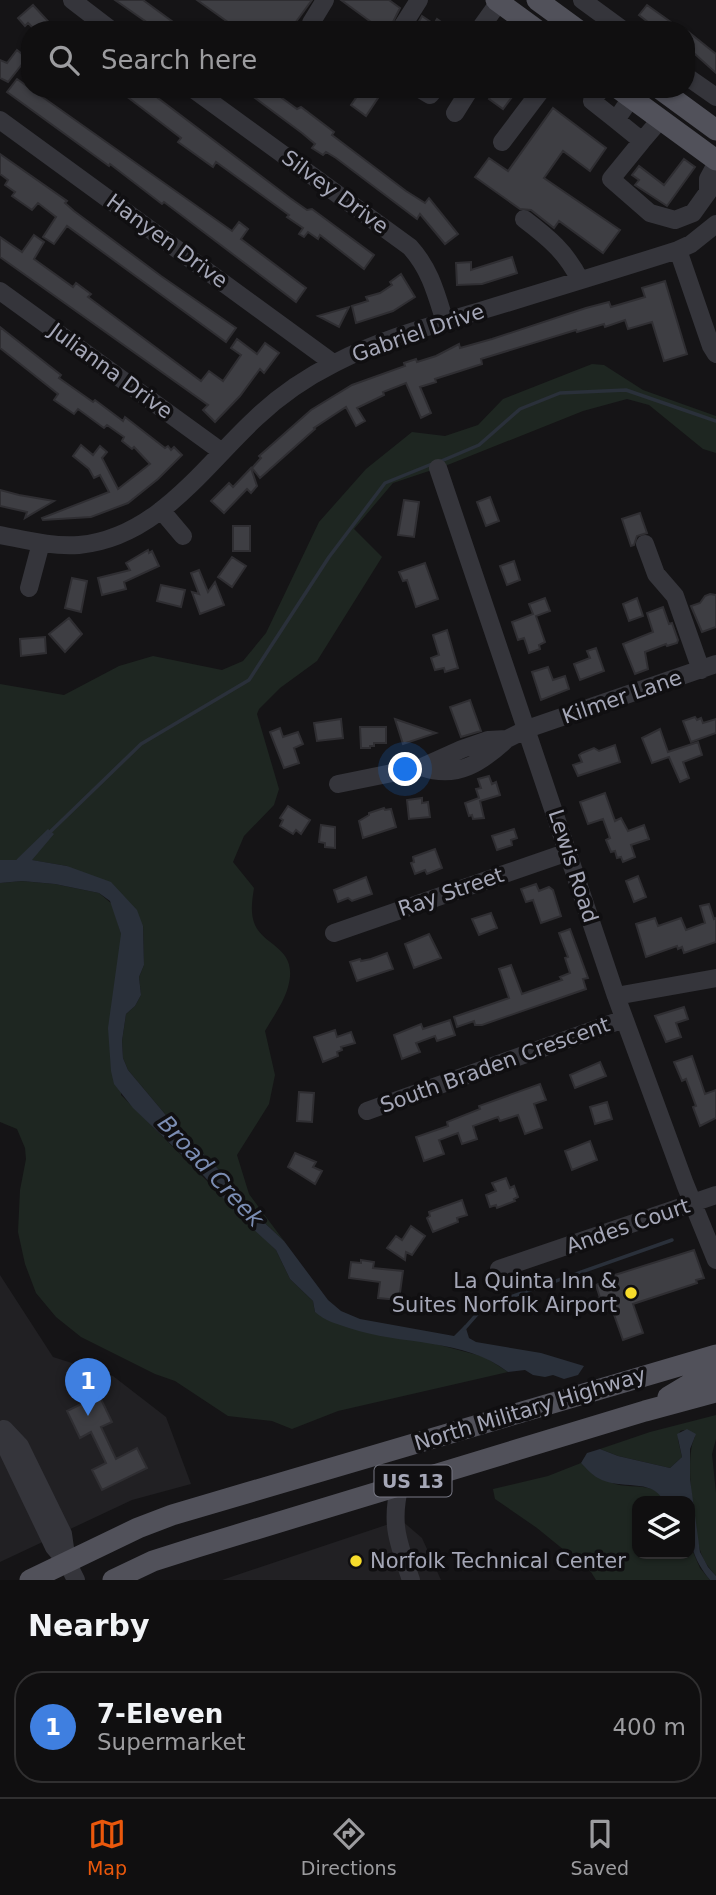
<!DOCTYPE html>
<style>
:root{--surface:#100f10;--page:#191819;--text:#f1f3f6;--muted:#9c9c9f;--line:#302f30;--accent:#ea580c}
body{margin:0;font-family:"DejaVu Sans",sans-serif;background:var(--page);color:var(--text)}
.controls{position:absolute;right:21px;bottom:21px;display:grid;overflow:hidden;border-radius:14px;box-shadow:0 2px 5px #0004}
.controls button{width:63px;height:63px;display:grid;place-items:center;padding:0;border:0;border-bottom:2px solid var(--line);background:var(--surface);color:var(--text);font:35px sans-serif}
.you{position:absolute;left:406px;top:770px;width:24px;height:24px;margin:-18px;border:5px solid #fff;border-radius:50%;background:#1a73e8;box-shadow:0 0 0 10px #1a73e833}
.badge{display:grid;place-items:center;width:46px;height:46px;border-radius:50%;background:var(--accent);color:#fff;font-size:23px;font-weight:700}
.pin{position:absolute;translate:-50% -58px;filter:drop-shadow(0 2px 4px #0008)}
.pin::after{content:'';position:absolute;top:37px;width:24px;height:21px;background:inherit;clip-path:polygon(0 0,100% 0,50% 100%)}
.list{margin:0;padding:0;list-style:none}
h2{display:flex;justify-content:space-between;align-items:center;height:91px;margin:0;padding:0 28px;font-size:30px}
h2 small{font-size:23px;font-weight:400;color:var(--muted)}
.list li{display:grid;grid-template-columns:46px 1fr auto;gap:21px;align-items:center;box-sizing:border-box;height:112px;margin:0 14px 14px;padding:0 14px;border:2px solid var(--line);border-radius:28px}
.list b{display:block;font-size:26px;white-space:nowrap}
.list p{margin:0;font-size:23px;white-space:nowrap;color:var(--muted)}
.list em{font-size:23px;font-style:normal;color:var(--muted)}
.icon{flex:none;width:38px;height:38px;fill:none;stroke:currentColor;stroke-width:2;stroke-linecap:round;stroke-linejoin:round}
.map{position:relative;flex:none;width:716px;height:1580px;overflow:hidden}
.search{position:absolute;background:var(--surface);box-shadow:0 2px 5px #0004;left:21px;right:21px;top:21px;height:77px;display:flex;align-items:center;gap:18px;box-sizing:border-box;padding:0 24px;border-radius:28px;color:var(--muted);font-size:26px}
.sheet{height:217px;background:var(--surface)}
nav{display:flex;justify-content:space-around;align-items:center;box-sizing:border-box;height:98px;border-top:2px solid var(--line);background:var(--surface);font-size:19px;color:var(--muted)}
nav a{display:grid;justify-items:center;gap:4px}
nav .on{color:var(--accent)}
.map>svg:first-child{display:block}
.built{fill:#212023}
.green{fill:#1e2621}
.water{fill:#2a303a}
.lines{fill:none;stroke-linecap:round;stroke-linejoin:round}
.stream{stroke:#2a303a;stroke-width:3.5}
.building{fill:#3e3e43;stroke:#2f2e32;stroke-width:2}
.minor{stroke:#35353b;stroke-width:18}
.major{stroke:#51515a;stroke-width:21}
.poi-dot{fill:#f7dc2b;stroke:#100f11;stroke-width:2.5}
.labels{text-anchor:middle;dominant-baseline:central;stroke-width:7;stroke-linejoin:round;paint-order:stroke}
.shield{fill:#100f11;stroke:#787985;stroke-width:2}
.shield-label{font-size:19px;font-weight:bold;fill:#a5a7b7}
.street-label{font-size:21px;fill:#a5a7b7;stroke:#100f11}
.poi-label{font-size:21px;fill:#a5a7b7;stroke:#100f11;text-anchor:end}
.water-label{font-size:23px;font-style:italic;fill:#7b8db3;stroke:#100f11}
</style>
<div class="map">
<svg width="716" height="1580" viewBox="0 0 716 1580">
<rect width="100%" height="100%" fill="#151416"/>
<path class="built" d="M0 1275 53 1357 113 1376 166 1417 191 1484 132 1500 0 1562Z
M401 1520 422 1538 441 1580H222Z"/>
<path class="green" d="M592 364 604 365 643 390 716 416V453L703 449 649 405 627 399 583 411 450 464 393 483 354 529 382 557 317 661 280 688 259 709 257 714 279 789 274 805 244 836 233 862 254 888C252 901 250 913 255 925 265 947 299 948 288 987 284 1002 273 1017 265 1031L275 1075 269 1104 237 1155 249 1194 284 1241 237 1197 227 1178 170 1120 128 1070 123 1058 122 1041 126 1014 135 1006 141 995 139 977 144 965 143 926 67 866 31 860 53 834 16 860H0V684L64 695 119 666 153 656 222 670 243 661 266 633 319 522 366 469 412 432 445 436 478 425 503 399Z
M22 881 55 884 99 893 112 904 121 934V1095L276 1250 290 1279 313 1301 315 1312 485 1357 508 1372 338 1411 292 1429 272 1421 228 1416 175 1381 155 1374 81 1337 56 1317 36 1293 25 1264 18 1232 20 1190 26 1159 25 1148 17 1129 0 1122V883Z
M716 1415V1439L712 1454 716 1493V1576C710 1569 704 1562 701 1553 694 1532 684 1455 695 1437 690 1430 688 1429 680 1431L678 1440 682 1457 670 1468 618 1456 600 1449 650 1432Z
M581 1463C591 1472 602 1480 615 1484 630 1488 645 1484 659 1492L664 1501H637V1554H690V1545L700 1568 710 1580H596L591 1572 537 1528 495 1499 493 1489 548 1476Z"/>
<path class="water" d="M48 829 54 834 32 860 67 866 111 882 137 910 143 926 144 965 139 977 141 995 135 1006 126 1014 122 1041 123 1058 128 1070 170 1120 227 1178 237 1197 284 1241 328 1300 341 1311 360 1319 454 1336 465 1325 469 1338 476 1342 541 1353 584 1366 578 1375 564 1379 553 1375 545 1377 533 1375 525 1370 508 1372C463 1337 401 1346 349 1328 337 1324 325 1321 315 1312L313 1301 290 1279 276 1250 238 1215 204 1176 133 1108 114 1084 111 1071 108 1028 121 934 110 901 99 893 55 884 22 881 0 883V860H16Z
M687 1429 696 1434 690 1449V1479L700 1552 708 1567 716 1576V1580H710C687 1551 690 1536 690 1501H664C651 1477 621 1491 598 1478 592 1475 586 1468 581 1463L587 1453 600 1449 618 1456 670 1468 682 1457 677 1434Z"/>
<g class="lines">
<path class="stream" d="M439 462 479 445 520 409 560 393 626 390 716 421
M48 834 141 744 249 680 329 557 385 483 432 464
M464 1329 478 1313 502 1300 672 1240"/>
</g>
<path class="building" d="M115 0H143L184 30H158Z
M197 0H312L290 30H239Z
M341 0H389L400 8 389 30H382Z
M33 5 56 30H35L28 23 25 26 18 18Z
M647 5 682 30H658L639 15Z
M422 16 434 24 437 19 452 30H414Z
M686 30 716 54V73L686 46Z
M17 50 27 58 8 82 0 78V60L7 63Z
M17 79 232 231 239 222 248 229 241 239 306 288 296 302 164 202 162 204 110 164 109 166 7 92Z
M117 89H146L290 198 307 210 312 209 374 255 364 269 320 235 318 239 308 232 304 237 299 234 303 228 287 217 289 215 216 162 213 167 178 142 181 138Z
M243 89H288L282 98 297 109 301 107 334 132 332 135 406 191 425 203 429 198 458 234 445 244 420 214 417 219 336 158 326 152 323 155 312 148 315 144 302 133Z
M362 89H384L366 116 351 105Z
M496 89H518L503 109 489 99Z
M553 108 606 148 590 171 563 151 544 178 620 230 603 253 559 221 554 228 531 210 520 209 475 177 489 158 508 171Z
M0 154 67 201 65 203 74 211 161 276 236 328 226 342 67 226 54 244 43 237 56 217 38 203 32 210 12 196 15 192 5 185 8 180 0 174Z
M684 159 695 167 667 206 635 185 639 180 632 175 639 166 664 185Z
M34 235 44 242 34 259 73 287 76 283 91 294 88 297 201 381 209 371 223 381 241 355 231 348 237 339 257 354 265 343 279 353 264 373 260 369 240 396 215 422 203 410 208 405 0 257V237L22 252Z
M512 257 517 273 482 284 457 285 456 263 471 262V270Z
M401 274 415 297 393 311 356 323 352 306 368 301 366 297 380 293 392 285 390 282Z
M665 281 687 354 664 361 652 322 628 329 625 320 605 327 604 324 577 332 576 330 481 359 482 364 435 379 436 382 420 387 431 413 421 418 406 383 383 392 384 395 357 408 365 421 356 426 346 407 314 428 315 429 260 478 252 468 261 458 259 456 311 410 352 385 405 366 404 363 416 359 417 362 436 356 459 344 460 348 492 339 586 308 609 302 611 307 645 297 642 288Z
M349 307 339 327 318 316Z
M0 327 61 375 59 378 93 402 95 400 123 421 125 417 165 448 168 446 171 450 174 447 182 455 158 479 128 503 91 517 43 520 42 518 109 492 100 475 94 478 89 469 73 456 81 445 93 455 100 446 107 452 102 458 118 489 150 464 134 447 132 449 122 441 124 437 107 425 104 428 78 409 74 414 54 400 58 394 0 348Z
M251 468 257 486 251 493 247 489 224 513 211 501 229 483 233 487Z
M0 490 19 495 54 501 25 518 27 512 0 506Z
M490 497 499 521 486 526 477 502Z
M404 500 419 502 414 537 398 535Z
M640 513 647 533 637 536 634 545 631 546 622 519Z
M233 526H250V551H233Z
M148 550 149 553 152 551 159 566 124 582 126 589 102 595 98 578 130 570 126 563Z
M232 557 246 566 232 587 218 577Z
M514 561 520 580 507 585 500 566Z
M425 563 438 599 416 607 407 580 403 581 399 572Z
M199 570 208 592 215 582 224 605 200 614 192 592 199 594 191 573Z
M72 578 87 581 81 612 65 608Z
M161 585 185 590 181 607 157 601Z
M710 594 716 595V627L702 632 691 606 700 603 705 596Z
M545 598 550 611 536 616 545 642 539 645 540 649 529 653 524 638 518 640 512 622 533 614 529 604Z
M637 598 643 616 629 621 623 604Z
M663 607 669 624 672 623 678 640 677 643 667 646 666 644 645 652 648 669 635 674 623 644 653 632 647 613Z
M69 618 82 634 65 652 49 634Z
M447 630 458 668 445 672 444 668 435 670 431 658 439 655 433 635Z
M45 637 46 653 21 656 20 639Z
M596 648 604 671 580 680 574 664 590 658 587 651Z
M548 667 553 680 565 676 569 689 541 700 532 672Z
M470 700 481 731 461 737 450 707Z
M695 717 697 720 701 718 703 723 716 719V733L691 742 683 721Z
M341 719 343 738 317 741 314 723Z
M395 719 436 733 403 744Z
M360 727H386V743H374V746H370V748H361Z
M280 728 283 737 298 732 303 744 294 748 299 763 284 768 270 732Z
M660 729 668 752 698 742 702 755 683 762 689 778 680 782 669 757 652 763 642 738Z
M615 745 620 762 578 776 573 765 582 762 579 755 582 753 594 748 599 751Z
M489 776 492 784 496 782 500 795 480 801 484 818 473 819 472 815 469 816 465 803 479 798 476 789 481 788 478 779Z
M605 793 615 821 621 818 628 831 644 825 649 839 631 845 635 857 623 862 621 857 617 858 615 851 611 852 606 840 610 838 603 819 588 824 580 802Z
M422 798V803L428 802 430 817 409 819 407 800Z
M288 806 310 820 301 834 296 830 293 834 280 826 283 820 280 818Z
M384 808 385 810 391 809 396 827 363 838 359 821 369 815V813Z
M321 825 335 827V848L325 847V843L319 842Z
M514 829 517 838 511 840 512 845 497 850 492 836Z
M435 849 442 868 427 874 425 870 415 874 411 863 414 862 413 857Z
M638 876 646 897 634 902 626 881Z
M366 877 372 894 352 901 348 898 338 902 334 890Z
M536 884 539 891 549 887 553 890 561 916 541 923 533 900 526 902 521 889Z
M709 904 714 919 716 918V942L684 953 682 947 678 949 677 946 646 957 636 924 655 918 658 926 681 918 686 930 705 923 700 906Z
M491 913 497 928 479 935 472 919Z
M570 929 588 978 583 979 586 989 482 1025H475L474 1021 457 1027 454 1017 509 998 499 969 511 965 522 994 562 980 560 977 570 973 565 958 568 957 559 933Z
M429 934 441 958 414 968 405 944Z
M387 953 393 969 357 981 350 962 360 959 361 961 371 959Z
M684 1007 688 1019 676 1023 681 1037 666 1042 655 1016Z
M450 1020 455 1035 437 1041 435 1036 416 1043 420 1052 402 1059 394 1035 421 1024 423 1029Z
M335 1030 337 1037 351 1032 355 1043 341 1047 342 1050 337 1052 338 1056 323 1062 314 1037Z
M692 1056 705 1094 716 1090V1118L700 1126 693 1107 696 1106 686 1079 682 1081 674 1062Z
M600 1062 606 1076 575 1088 570 1075Z
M540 1084 546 1100 534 1104 542 1128 525 1134 518 1115 500 1121 498 1117 473 1126 477 1139 462 1144 458 1133 439 1140 444 1154 424 1161 416 1137 448 1126 447 1122 480 1109 479 1106Z
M299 1092 314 1093 312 1122 297 1121Z
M607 1102 612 1119 595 1124 590 1107Z
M590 1141 597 1160 572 1170 565 1151Z
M295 1153 316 1162 313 1167 322 1171 315 1184 288 1167Z
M506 1178 510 1188 514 1186 518 1197 514 1199 515 1201 497 1208 496 1205 490 1207 486 1195 496 1191 492 1183Z
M462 1200 467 1215 457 1218 458 1222 433 1232 427 1218 430 1216 429 1212Z
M411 1226 425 1236 412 1255 406 1252 405 1260 387 1248 396 1236 402 1240Z
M694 1250 704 1278 696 1280 697 1283 633 1304 643 1333 623 1340 612 1309 601 1313 596 1299 600 1298 596 1285 603 1282 602 1279Z
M361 1260 374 1262 373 1268 403 1271 399 1300 378 1298 380 1282 349 1278 351 1262 361 1263Z
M99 1395 112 1422 101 1427 116 1459 137 1448 147 1468 102 1490 92 1470 106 1463 91 1432 80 1438 67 1411Z"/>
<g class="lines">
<path class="minor" d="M72 0 111 30
M582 0 623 30
M311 23 325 0
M400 30 419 0
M479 30 499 2
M686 76 716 97
M193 89 410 247C430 269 436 293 445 322
M420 89 430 95 435 89
M601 89 592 101 616 120 631 98
M455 113 470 89
M0 120 333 363
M616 120 642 141 660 120
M642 141 611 179 650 213 675 220 693 213 708 192V179L716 164
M502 142 542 89
M524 219C549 238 566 252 580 280
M678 250 711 346 716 354
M0 291 222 452
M438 468 616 996 685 1184 716 1260
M161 510 183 536
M0 535C26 540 52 547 79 545 157 538 204 466 256 418 279 396 307 377 335 363 381 339 430 326 480 311 546 291 612 271 678 250L691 244 716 224
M645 544 656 574 675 596 701 670
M29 588 41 543
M422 767C457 780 482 762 507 739
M338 784 422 767 462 749 488 740 507 739 527 729 716 664
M334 933 568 852
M616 996 716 978
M367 1111 624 1019
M499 1269 716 1195
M4 1429 7 1449 54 1547 67 1562 76 1580
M4 1429 20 1446 63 1534 67 1562
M400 1484C390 1524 398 1542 411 1580"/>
<path class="major" d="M496 0 537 30
M537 0 578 30
M619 89 716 160
M660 89 716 130
M668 1397 703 1376 716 1373
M30 1580 138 1528 172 1515 716 1355
M113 1580 153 1561 197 1547 645 1411 716 1392"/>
</g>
<g class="poi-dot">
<circle cx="631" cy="1293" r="7"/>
<circle cx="356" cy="1561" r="7"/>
</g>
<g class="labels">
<rect class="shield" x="374.5" y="1465.5" width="77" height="31" rx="5"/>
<g class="shield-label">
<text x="413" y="1481">US 13</text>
</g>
<g class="street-label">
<text transform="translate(335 192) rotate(36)">Silvey Drive</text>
<text transform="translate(167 241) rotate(36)">Hanyen Drive</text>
<text transform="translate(418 333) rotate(-19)">Gabriel Drive</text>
<text transform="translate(111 371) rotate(36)">Julianna Drive</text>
<text transform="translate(622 697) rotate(-19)">Kilmer Lane</text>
<text transform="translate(573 866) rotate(72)">Lewis Road</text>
<text transform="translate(451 892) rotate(-19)">Ray Street</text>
<text transform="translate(495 1065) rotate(-20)">South Braden Crescent</text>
<text transform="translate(628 1226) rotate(-19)">Andes Court</text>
<text transform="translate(530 1409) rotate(-17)">North Military Highway</text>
</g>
<g class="poi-label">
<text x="617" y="1281">La Quinta Inn &amp;<tspan x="617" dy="24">Suites Norfolk Airport</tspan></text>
<text x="370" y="1561" text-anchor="start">Norfolk Technical Center</text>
</g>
<g class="water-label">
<text transform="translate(211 1171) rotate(47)">Broad Creek</text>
</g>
</g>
</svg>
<div class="controls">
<button><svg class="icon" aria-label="layers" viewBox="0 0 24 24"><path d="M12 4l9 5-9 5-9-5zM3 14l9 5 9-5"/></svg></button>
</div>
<div class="you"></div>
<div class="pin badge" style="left:88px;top:1416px;background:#3f7fe0">1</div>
<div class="search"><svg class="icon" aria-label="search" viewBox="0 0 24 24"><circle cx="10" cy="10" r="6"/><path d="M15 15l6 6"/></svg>Search here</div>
</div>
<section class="sheet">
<h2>Nearby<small></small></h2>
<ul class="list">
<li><span class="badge" style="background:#3f7fe0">1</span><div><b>7-Eleven</b><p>Supermarket</p></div><em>400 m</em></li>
</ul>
</section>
<nav>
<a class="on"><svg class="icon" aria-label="map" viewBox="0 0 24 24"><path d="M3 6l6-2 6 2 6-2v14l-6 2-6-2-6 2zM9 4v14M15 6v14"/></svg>Map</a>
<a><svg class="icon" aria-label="directions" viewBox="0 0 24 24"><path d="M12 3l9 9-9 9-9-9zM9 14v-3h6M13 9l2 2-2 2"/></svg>Directions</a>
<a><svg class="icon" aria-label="saved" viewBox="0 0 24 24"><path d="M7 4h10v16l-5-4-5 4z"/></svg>Saved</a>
</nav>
